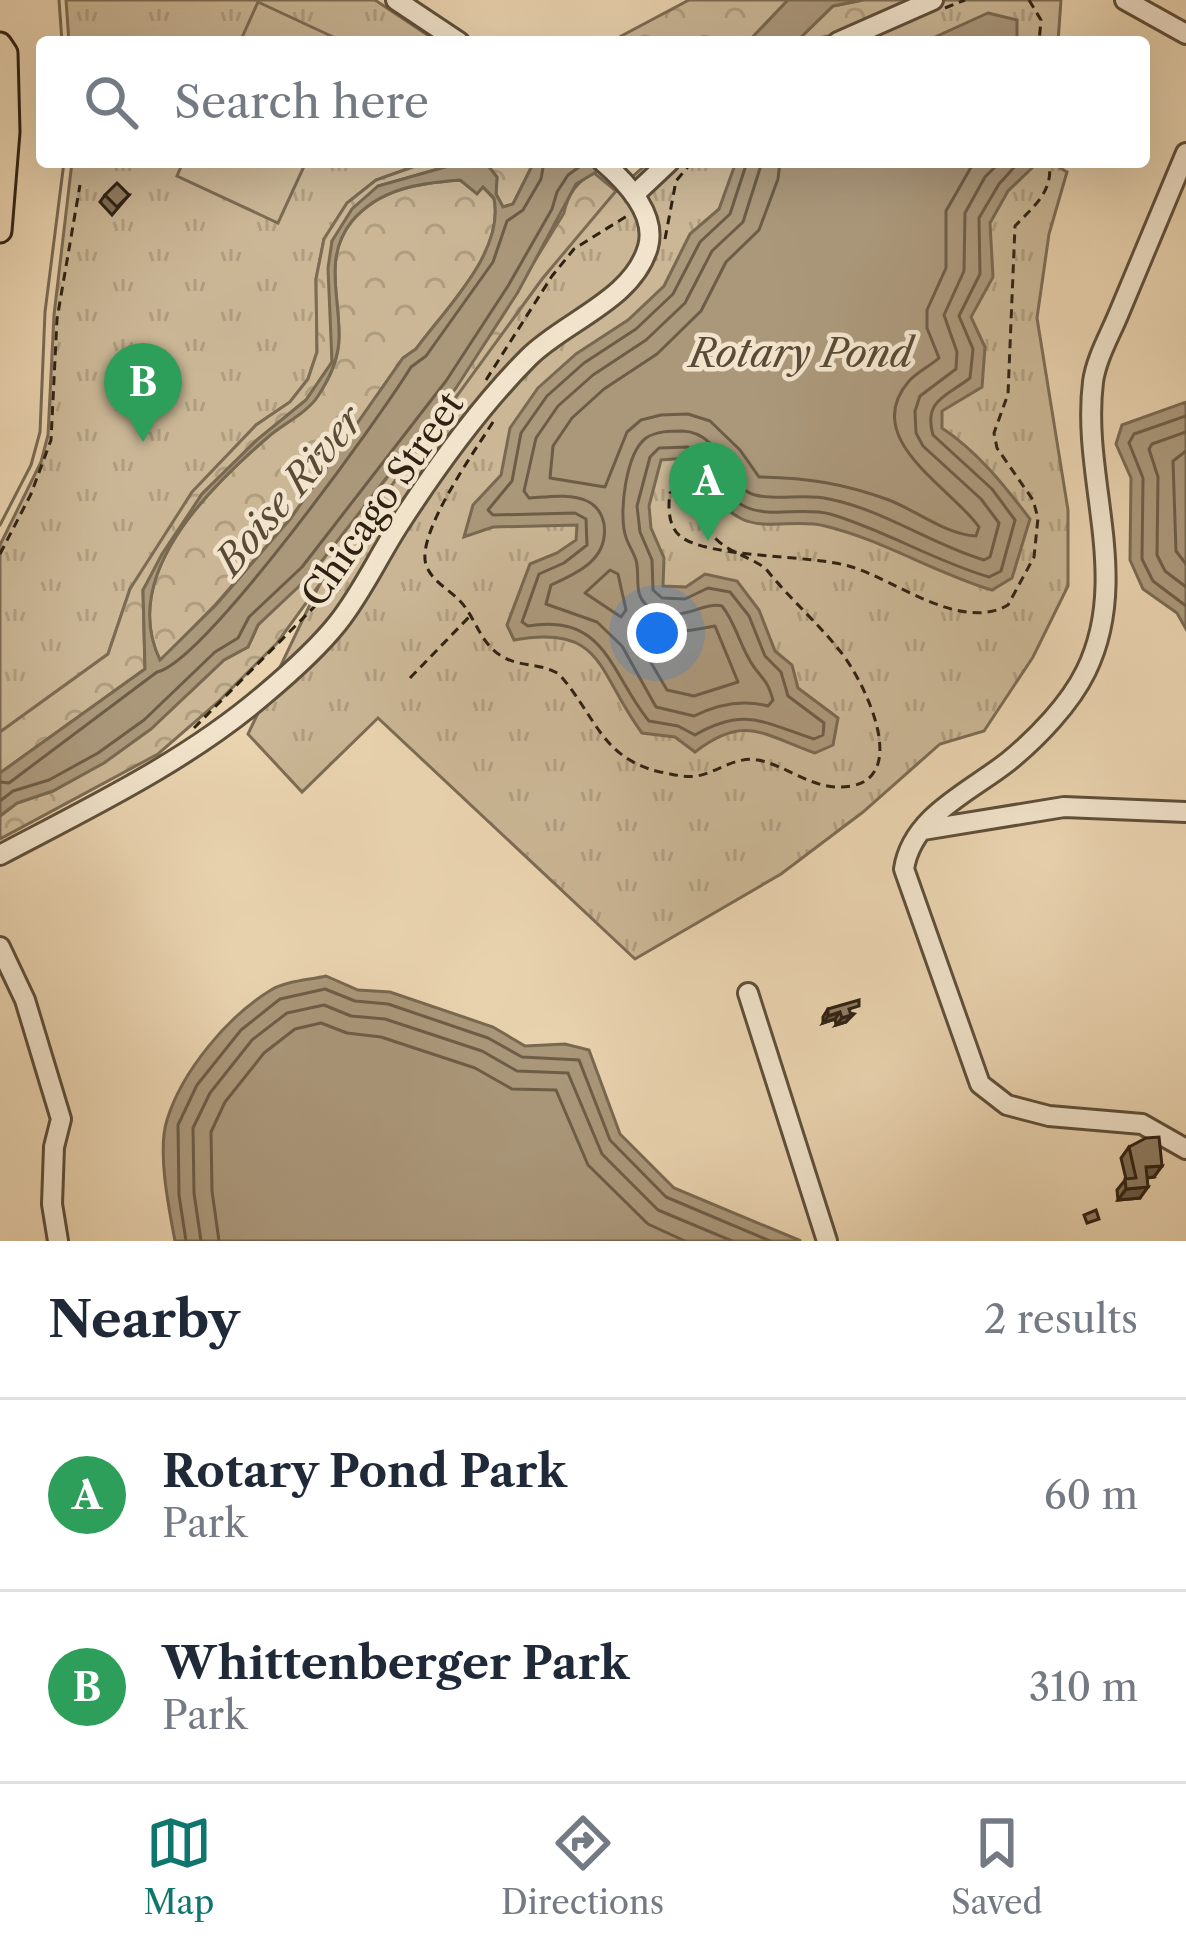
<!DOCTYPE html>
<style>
:root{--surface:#fff;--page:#f6f6f7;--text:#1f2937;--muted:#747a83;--line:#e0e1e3;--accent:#0f766e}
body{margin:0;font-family:"Libre Caslon Text",serif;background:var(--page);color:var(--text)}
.you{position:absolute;left:657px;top:633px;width:42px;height:42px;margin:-30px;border:9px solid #fff;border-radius:50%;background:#1a73e8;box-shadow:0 0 0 18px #1a73e833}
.badge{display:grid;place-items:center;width:78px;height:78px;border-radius:50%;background:var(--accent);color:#fff;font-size:39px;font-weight:700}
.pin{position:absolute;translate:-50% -99px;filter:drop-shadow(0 3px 6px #0008)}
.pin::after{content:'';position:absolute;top:63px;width:42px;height:36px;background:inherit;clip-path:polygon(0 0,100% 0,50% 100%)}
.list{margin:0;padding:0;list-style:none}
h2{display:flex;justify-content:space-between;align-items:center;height:156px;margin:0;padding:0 48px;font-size:51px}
h2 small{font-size:39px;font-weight:400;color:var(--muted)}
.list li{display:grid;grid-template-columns:78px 1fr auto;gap:36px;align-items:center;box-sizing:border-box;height:192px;padding:0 48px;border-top:3px solid var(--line)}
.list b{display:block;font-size:45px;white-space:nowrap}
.list p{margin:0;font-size:39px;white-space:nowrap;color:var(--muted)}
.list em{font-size:39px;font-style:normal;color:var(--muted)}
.icon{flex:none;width:66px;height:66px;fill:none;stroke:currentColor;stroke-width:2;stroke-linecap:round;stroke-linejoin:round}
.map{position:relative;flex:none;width:1186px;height:1241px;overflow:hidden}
.search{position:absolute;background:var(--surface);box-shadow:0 12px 48px #0002;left:36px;right:36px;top:36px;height:132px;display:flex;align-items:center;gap:30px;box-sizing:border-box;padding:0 42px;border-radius:12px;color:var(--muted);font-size:45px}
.sheet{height:540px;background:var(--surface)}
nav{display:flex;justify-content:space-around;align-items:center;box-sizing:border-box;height:168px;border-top:3px solid var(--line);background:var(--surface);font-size:33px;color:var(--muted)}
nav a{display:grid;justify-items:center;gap:6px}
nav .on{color:var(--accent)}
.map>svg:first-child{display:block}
.grass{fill:url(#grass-tufts);stroke:#7d6c54;stroke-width:3}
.forest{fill:url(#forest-crowns);stroke:#7d6c54;stroke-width:3}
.pitch{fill:#cbb796;stroke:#7d6c54;stroke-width:3}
.water{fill:#ab987b;stroke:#796951;stroke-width:3;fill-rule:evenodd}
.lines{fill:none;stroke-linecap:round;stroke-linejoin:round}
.shore{stroke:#6d5d47;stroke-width:3}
.stream{stroke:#796951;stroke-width:3}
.minor-casing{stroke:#5e4f3a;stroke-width:24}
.major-casing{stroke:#2f2213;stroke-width:27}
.path{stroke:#2f2213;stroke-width:3;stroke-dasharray:9 6;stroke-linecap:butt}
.minor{stroke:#f2e4cc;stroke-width:18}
.major{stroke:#ebd5b1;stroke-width:21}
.wall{fill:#7d6d57;stroke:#2f2213;stroke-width:3}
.shaded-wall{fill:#665947;stroke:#2f2213;stroke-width:3}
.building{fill:#917f65;stroke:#2f2213;stroke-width:3}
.labels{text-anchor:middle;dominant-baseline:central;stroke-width:9;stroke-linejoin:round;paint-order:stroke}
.street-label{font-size:36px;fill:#2f2213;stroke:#f2e4cc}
.water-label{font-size:39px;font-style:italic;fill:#5a4b37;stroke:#f2e4cc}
</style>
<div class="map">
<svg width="1186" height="1241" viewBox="0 0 1186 1241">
<defs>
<pattern id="grass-tufts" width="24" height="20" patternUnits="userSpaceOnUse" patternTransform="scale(3)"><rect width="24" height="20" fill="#cbb796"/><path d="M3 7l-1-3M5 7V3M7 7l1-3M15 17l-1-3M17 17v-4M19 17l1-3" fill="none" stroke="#af9d80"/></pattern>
<pattern id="forest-crowns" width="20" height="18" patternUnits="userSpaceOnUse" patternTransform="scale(3)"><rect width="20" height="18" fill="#cbb796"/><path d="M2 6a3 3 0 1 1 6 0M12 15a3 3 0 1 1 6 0" fill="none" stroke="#af9d80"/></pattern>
</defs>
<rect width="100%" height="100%" fill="#ebd5b1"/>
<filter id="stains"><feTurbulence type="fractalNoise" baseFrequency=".00167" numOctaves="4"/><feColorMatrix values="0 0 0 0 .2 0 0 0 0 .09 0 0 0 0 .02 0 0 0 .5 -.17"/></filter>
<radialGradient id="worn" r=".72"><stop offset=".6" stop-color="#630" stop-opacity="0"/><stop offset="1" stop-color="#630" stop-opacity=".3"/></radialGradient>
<path class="grass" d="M66 0H375L438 42H69Z
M916 0H1061L1058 42H820L845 27Z
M72 162H427L376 180 347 203 324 239 316 279 317 352 308 379 290 402 256 425 130 589 108 654 0 732V545L41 462 48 435 54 315Z
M649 162H1050L1067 172 1049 234 1037 318 1068 510V586L1033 657 984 731 940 744 863 812 781 874 635 959 378 718 302 792 248 734 325 573 542 279 605 201Z"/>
<path class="forest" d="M689 0H788L748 42H610Z
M863 0H916C882 13 830 42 796 42L833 6Z
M427 162H463L378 186 332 241V362L306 400 258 439 202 494 143 590 145 669 0 773V732L108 654 130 589 192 492 256 425 290 402 308 379 317 352 316 279 324 239 347 203 376 180Z
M485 162H534L513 204 503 207 496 194 497 177Z
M593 172 616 191 542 279 277 643 218 702 158 754 0 839V816L17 803 53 791 191 691 224 660 248 647 258 625C381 503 475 360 564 213 568 193 577 183 593 172Z
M460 180 482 186 494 199C505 252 445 309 416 349L403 358 291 518 216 604 160 661C119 575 208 489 268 437 283 424 306 413 317 397 329 380 339 358 339 337 340 296 323 257 352 221 380 188 420 183 460 180Z"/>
<path class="pitch" d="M258 2 344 42H240Z
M183 162H306L278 223 177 176Z"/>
<path class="water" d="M788 0H863L833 6 796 42H748Z
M988 13 1017 20V42H924Z
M463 162H485L497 177 496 194 503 207 513 204 534 162H613L576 184 518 292 456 388 311 575 258 625 248 647 224 660 151 729 104 763 53 791 17 803 0 816V773L145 669 143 590 162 554 202 494 258 439 306 400 332 362 328 268 332 241 352 209 378 186ZM460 180 477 194 483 187 494 198C505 252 445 309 416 349L403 358 291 518 216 605 160 660C119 575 209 488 268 437 283 424 307 413 318 396 329 379 339 358 339 337 340 296 323 257 352 221 380 188 420 183 460 180Z
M736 162H1029L1032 168 1008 191 990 223 993 277 971 317 985 347 982 387 942 411V428C978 452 1004 485 1030 519L1012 578 992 590C935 573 883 540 825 526 800 519 764 530 742 519 715 506 706 479 686 458L661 460 649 506 651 528 664 558 663 586 686 587 705 574 737 581 759 610 775 651 792 665 798 688 838 718 833 745 815 753C762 734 744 714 695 752L675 737 642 733C597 673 605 624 514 640L507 625 530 564 557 553 576 540 577 525 493 527 464 537 473 505 501 475 510 428 538 388 576 354 628 320 664 286 690 234 719 209Z
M1186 402V629L1177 613 1143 589 1130 560 1131 478 1116 444 1122 425Z
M326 976 358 990 390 992 493 1027 525 1046 565 1044 589 1050 620 1134 674 1188 801 1241H175C169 1209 157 1151 167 1120 182 1071 228 1016 271 990 286 981 309 980 326 976Z"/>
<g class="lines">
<path class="shore" d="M747 162 730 214 700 242 673 294 636 329 584 363 547 396 521 433 512 481 488 510 493 515 575 513 586 519 587 545 564 563 539 574 522 622 528 626C606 613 610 673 649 721L678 726 695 735C745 706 764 723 814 739L823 735 824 723 788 696 781 672 765 656 749 616 730 592 708 588 685 599 662 598 653 590 652 560 640 532 637 506 650 457 659 448 688 447C715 464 721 496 746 507 769 518 804 507 830 514 885 530 934 561 989 577L1001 571 1015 520 992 489 933 435C923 400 947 396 970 378L973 349 959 316 980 274 979 218 999 184 1019 162
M762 162 743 222 712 251 685 303 646 340 593 375 558 406 536 438 524 491 529 498C546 497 571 493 587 501 596 505 602 514 604 524 609 559 578 573 551 585L546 604 597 622 622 646 656 707 694 716C718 704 742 699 768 706L773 700C767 680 765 682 754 667 740 648 737 625 722 606 702 601 680 625 652 609 631 597 641 578 636 560 633 551 627 543 625 534 619 511 626 453 646 438 656 431 671 431 682 431 724 432 726 488 755 495 778 501 805 493 829 499 884 510 931 544 984 560L990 557 999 523 981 499 923 446 916 433 915 411 920 396 956 369 957 352 944 315 964 271 965 213 985 177 1000 162
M780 162 778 179 759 230 726 262 701 311 657 354 604 389 572 418 553 446 550 478 605 487 627 432 641 420 661 415 688 414 710 421 740 450 759 477C808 478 842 483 889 500 917 511 947 535 976 536L979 527C951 487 859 439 909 381 917 372 930 366 939 358L927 328V310L946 268V211L974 162
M1186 416 1134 434 1129 443 1143 478 1142 559 1153 581 1186 606
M1186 432 1152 444 1149 449 1158 477 1157 555 1165 571 1186 587
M1186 451 1173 461 1176 551 1186 564
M610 570 618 574 626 610 621 617 585 593Z
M642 624C667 636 690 631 715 626L738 682 694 696 667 690 633 632 634 625Z
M0 782 9 783 157 672C205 661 379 419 411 367L426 356 493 262 507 221 523 210 541 179 544 162
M0 801 13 791 49 780 98 753 144 720 215 652 238 638 249 617 302 567 446 381 508 286 552 209 557 192 568 175 586 162
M186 1241 179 1195 178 1125 197 1085 241 1030 280 999 325 989 355 1001 388 1004 488 1038 522 1057 579 1060 610 1140 666 1197 770 1241
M201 1241 194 1193 193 1128 210 1093 252 1040 287 1013 324 1005 351 1016 385 1019 482 1051 517 1071 568 1073 602 1154 658 1210 732 1241
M219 1241 212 1191 211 1132 225 1102 264 1053 295 1029 321 1023 347 1033 381 1037 475 1068 512 1089 556 1090 588 1165 648 1224 685 1241"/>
<path class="stream" d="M59 0 62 42
M0 525 31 465 40 432 45 312 64 162"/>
<g class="minor-casing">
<path id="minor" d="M396 0 459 42
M1125 0 1186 34
M838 42 933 0
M1186 153C1164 206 1141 260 1119 313 1110 335 1096 359 1093 382 1081 478 1132 577 1086 671 1070 704 1037 738 1009 761 970 792 912 816 904 869L980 1084 1007 1105 1049 1116 1142 1124 1186 1149
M634 195 669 162
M923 830 1064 807 1186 812
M0 855C91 807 187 761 265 694 290 673 317 649 337 624 362 593 379 555 400 523 437 466 481 405 529 357 565 321 633 300 648 247 657 214 625 181 603 162
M0 947 25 1000 61 1119 54 1147 52 1204 58 1241
M748 993 827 1241"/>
</g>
<g class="major-casing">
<path id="major" d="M0 44 6 53 8 132 0 231"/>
</g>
<path class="path" d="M1029 0 1041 20 1039 42
M945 8 965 0
M665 239 676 181 692 162
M486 380 552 276 574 249 630 214
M493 422C475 451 416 533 426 565 433 584 454 591 465 607 478 625 483 647 505 658 522 667 541 663 559 674 596 716 601 758 660 772 673 774 684 778 697 776 718 772 735 756 758 760 784 765 809 786 836 787 917 790 866 683 840 651 817 622 789 598 766 569 751 557 730 553 716 539 700 524 697 495 677 487L670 493C668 507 668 526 680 536 708 559 813 554 852 567 897 581 961 632 1008 605L1034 557 1038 518 1033 500 997 448 994 433 1008 394 1015 226C1034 206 1054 191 1049 162
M0 554 31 494 51 440 57 319 80 185
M410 678 469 617
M194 728 332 589 375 533"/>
<use href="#minor" class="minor"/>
<use href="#major" class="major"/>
</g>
<path class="wall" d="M105 195H129L112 215 100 202Z
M828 1009 854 1014 846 1022 836 1025 835 1019 823 1023V1017Z
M1129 1147 1154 1177 1147 1178 1140 1198 1118 1200 1117 1190 1126 1179 1121 1158Z"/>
<path class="shaded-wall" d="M840 1012 835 1019 823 1023 828 1016Z
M851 1015 846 1022 836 1025 842 1018Z
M1162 1166 1154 1177 1139 1179 1146 1167Z
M1148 1187 1140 1198 1118 1200 1126 1189Z"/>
<path class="building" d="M117 183 129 195 117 207 105 195Z
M859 1000V1006L849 1009 851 1015 842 1018 840 1012 828 1016V1009Z
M1159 1137 1162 1166 1146 1167 1148 1187 1126 1189 1125 1179 1136 1178 1129 1147 1146 1138Z
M1096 1210 1099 1219 1087 1223 1084 1215Z"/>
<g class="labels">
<g class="street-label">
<text transform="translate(382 499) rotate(-55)">Chicago Street</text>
</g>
<g class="water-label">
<text x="801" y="353">Rotary Pond</text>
<text transform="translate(289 490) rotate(-50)">Boise River</text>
</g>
</g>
<rect width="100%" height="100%" filter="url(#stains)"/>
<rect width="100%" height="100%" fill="url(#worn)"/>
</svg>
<div class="you"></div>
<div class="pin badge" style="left:708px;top:541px;background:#2e9e5b">A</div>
<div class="pin badge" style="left:143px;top:442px;background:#2e9e5b">B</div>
<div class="search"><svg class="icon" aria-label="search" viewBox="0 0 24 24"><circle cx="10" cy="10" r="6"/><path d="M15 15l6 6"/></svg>Search here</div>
</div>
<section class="sheet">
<h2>Nearby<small>2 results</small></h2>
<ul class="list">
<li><span class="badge" style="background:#2e9e5b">A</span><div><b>Rotary Pond Park</b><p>Park</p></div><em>60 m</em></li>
<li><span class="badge" style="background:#2e9e5b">B</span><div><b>Whittenberger Park</b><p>Park</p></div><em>310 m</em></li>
</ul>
</section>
<nav>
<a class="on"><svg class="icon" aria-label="map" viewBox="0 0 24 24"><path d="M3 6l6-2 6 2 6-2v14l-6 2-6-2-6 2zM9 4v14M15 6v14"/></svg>Map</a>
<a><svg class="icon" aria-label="directions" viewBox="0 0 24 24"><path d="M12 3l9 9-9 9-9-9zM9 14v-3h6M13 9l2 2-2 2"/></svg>Directions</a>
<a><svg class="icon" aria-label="saved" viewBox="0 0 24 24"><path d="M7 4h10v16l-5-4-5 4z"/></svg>Saved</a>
</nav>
